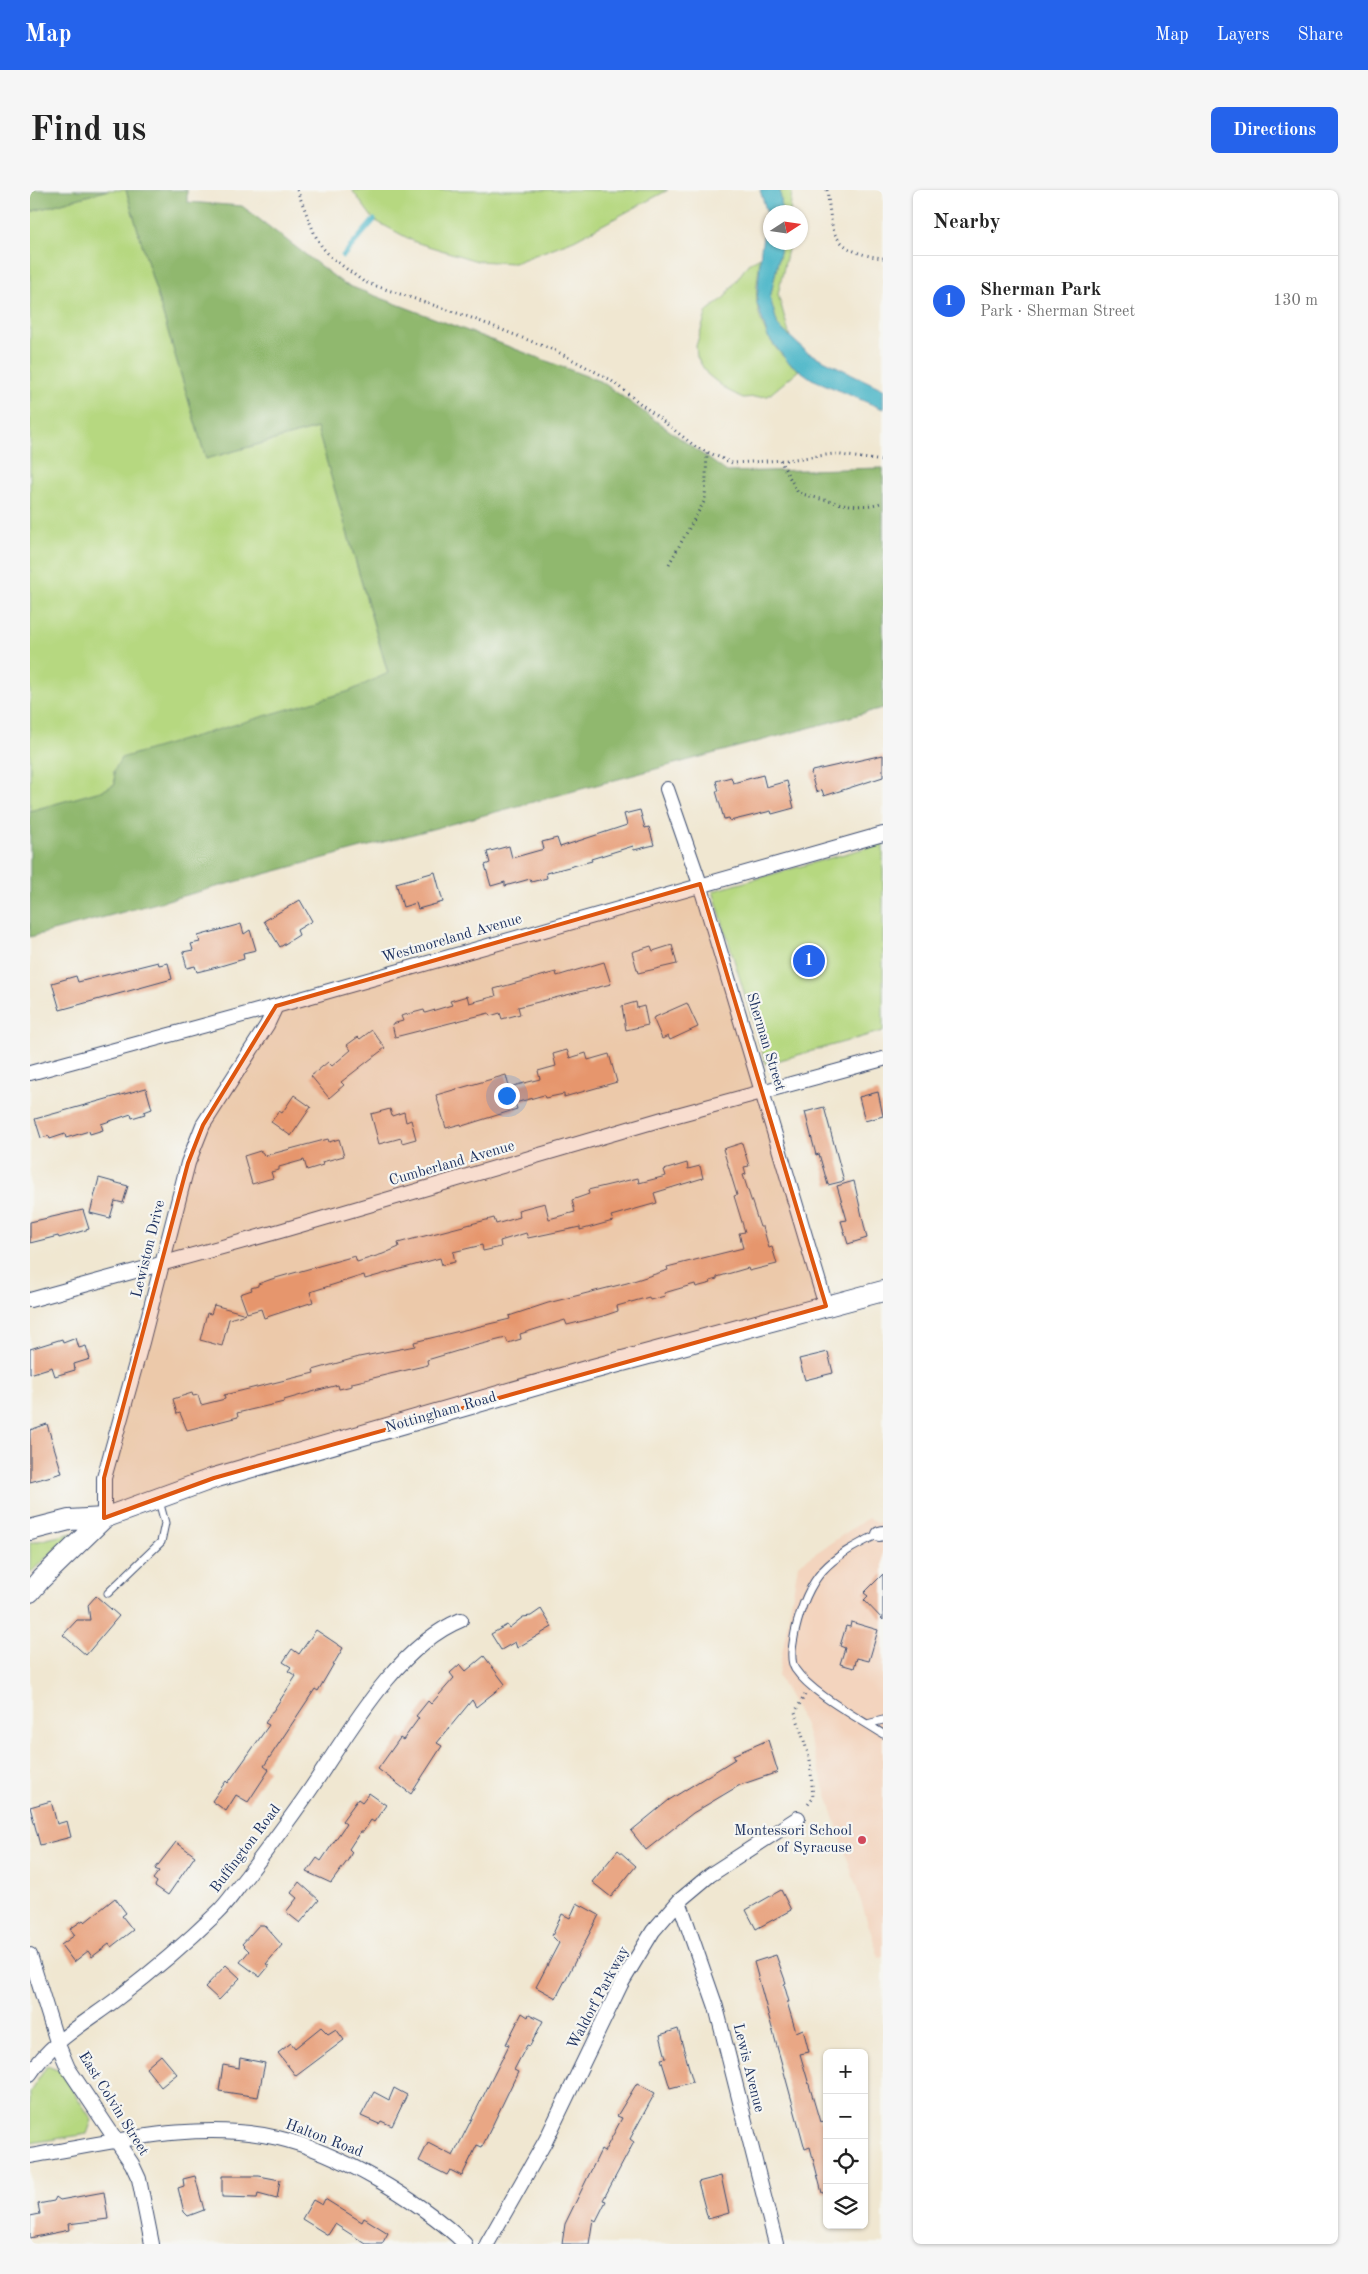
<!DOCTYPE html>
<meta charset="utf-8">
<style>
:root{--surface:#fff;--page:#f6f6f6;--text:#222;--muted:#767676;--line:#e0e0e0;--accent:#2563eb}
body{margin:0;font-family:"Old Standard TT",serif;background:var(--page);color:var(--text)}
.controls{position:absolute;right:15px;bottom:15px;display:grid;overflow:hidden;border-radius:8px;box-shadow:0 1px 4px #0004}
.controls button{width:45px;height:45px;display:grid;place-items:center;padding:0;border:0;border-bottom:1px solid var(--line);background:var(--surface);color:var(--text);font:25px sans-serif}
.compass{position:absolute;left:733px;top:15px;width:45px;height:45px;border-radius:50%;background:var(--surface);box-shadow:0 1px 4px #0004;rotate:78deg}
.you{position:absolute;left:476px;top:905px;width:18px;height:18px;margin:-12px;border:4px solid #fff;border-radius:50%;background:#1a73e8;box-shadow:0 0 0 8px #1a73e833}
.badge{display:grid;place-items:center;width:32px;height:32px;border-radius:50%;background:var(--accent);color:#fff;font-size:16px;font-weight:700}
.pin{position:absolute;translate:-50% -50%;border:2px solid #fff;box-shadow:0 1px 5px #0006}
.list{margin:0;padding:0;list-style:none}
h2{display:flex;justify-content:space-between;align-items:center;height:65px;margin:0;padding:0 20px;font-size:21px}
h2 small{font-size:16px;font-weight:400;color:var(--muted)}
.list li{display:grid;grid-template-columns:32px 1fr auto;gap:15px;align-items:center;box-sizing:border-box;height:90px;padding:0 20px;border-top:1px solid var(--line)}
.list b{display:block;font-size:19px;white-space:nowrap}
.list p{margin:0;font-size:16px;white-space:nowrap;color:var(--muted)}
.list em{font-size:16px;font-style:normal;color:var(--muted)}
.icon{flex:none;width:28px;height:28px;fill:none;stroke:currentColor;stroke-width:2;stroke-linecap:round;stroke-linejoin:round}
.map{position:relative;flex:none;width:853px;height:2054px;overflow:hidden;border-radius:8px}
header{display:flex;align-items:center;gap:30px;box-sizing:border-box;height:70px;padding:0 25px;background:var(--accent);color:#fff}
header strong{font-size:24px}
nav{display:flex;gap:28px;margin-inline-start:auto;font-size:18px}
.intro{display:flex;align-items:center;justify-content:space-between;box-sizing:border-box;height:120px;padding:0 30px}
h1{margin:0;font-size:35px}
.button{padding:12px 22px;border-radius:8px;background:var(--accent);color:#fff;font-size:18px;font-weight:700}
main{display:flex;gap:30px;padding:0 30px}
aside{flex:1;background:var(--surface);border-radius:8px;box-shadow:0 1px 4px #0004}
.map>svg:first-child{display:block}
.built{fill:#f3d4be}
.green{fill:#b6d880;stroke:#68846f}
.forest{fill:#90b86e;stroke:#567466}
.water{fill:#4ab5c7;stroke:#327292}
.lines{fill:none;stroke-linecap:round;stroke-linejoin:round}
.stream{stroke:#4ab5c7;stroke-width:5}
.building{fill:#e9a785}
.lane-casing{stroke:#3b4b6f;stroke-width:9}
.street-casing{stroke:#3b4b6f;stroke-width:16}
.secondary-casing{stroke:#3b4b6f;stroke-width:22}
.path{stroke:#3b4b6f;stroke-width:3;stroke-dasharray:1 4;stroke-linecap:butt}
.lane{stroke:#fff;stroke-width:7}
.street{stroke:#fff;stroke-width:14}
.secondary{stroke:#fff;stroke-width:20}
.marked{fill:#de5710;fill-opacity:0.2;stroke:#de5710;stroke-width:4;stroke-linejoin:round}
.poi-dot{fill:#d1495b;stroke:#f6f6f2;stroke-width:2}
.labels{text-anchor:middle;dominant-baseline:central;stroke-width:4.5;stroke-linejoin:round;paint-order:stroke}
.street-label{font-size:15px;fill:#1b2f5e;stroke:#f6f6f2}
.poi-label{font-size:15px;fill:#1b2f5e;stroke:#f6f6f2;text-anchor:end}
</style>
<header>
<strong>Map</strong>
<nav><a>Map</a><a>Layers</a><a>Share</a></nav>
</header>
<div class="intro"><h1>Find us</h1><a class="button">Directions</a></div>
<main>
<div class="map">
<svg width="853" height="2054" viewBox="0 0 853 2054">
<rect width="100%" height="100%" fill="#f6f6f2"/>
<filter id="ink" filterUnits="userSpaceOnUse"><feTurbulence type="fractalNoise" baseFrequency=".02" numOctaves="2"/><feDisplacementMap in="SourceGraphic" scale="10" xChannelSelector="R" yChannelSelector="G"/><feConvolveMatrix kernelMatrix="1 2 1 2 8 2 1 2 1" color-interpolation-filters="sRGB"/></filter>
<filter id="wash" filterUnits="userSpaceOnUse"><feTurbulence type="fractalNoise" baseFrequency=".0096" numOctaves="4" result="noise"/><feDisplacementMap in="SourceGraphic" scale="20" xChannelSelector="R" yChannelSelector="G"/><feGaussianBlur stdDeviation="1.12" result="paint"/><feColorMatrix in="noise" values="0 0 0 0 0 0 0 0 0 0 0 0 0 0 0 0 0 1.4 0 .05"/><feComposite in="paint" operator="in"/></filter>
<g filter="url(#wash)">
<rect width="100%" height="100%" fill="#f0e7d1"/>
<path class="built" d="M838 1328 846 1333 853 1332V1766L849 1768 774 1533 748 1486 768 1375Z"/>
<path class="green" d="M78 0H96L176 269 287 238 358 484 320 501 84 581 85 594 75 600 0 621V22Z
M322 0H638L544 50 484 73 447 71 385 52 344 30Z
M750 0H762L760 22H752Z
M752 53H759L758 59 748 104 760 147 748 136 740 108Z
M730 67C729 81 725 99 727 113 730 140 747 165 769 180L738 206 713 208 697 200 677 184 667 167 666 156 677 121 694 108 718 74Z
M853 653V841L736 874 683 701Z
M42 1343 0 1383V1353Z
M17 1876 30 1881 62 1930 57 1944 0 1953V1902Z"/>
<path class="forest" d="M0 0H78L0 22Z
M96 0H157V12L212 16 314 94 572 192 697 282 853 278V518L0 747V621L74 600 85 594 84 581 91 568 320 501 358 483 287 238 176 269Z"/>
<path class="water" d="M730 0H750L752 22H741V52L752 53 740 108 748 136 777 162 853 199V219L782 189 758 172 738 147 727 113 731 59 737 23Z"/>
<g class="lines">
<path class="stream" d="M313 66 344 30"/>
</g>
<g id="blocks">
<path class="building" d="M853 565V587L794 606 792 600 786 602 781 584 782 581Z
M733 585 736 597 757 591 764 618 742 624 741 621 700 631 699 628 694 629 686 601H689L686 591 701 587 703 593Z
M610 620 615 638 619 637 624 655 604 660 603 656 561 669 562 671 516 683 517 688 501 692 500 689 475 696V692L461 696 455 675 460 673 457 662 479 656 482 668 514 659 512 652 527 648 530 657 597 635 594 624Z
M405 682 413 712 388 719 386 713 373 717 366 693Z
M270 710 282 731 267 740 269 745 250 757 234 731Z
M211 734 214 744 220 740 226 760 213 763 214 769 187 777 167 782 165 776 157 778 153 762 163 760 161 754 170 752 168 746Z
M642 755 647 774 608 783 602 762 621 756 623 761Z
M128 772 129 775 138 773 142 789 30 820 22 793 46 786 48 792Z
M574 772 581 794 488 817 490 824 472 829 470 823 460 826 459 823 365 847 362 834 373 831 371 826 394 820 395 823 422 815 420 811 437 806 439 813 466 806 464 799 526 782 527 786Z
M606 812 607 818 614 816 618 835 596 840 592 816Z
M657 813 668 837 640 850 638 846 632 849 623 828Z
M342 840 355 858 311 892 314 895 299 908 281 886 298 872 302 876 321 860 317 855 328 847 330 849Z
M537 860 540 868 556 863 558 870 579 864 587 892 534 907V904L515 908 514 905 485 913 487 919 432 936 431 934 416 938 406 905 476 885 479 897 510 889 508 881 526 876 523 864Z
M116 898 122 919 114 922 115 924 102 928 101 924 71 934 73 940 60 944 59 941 36 948 35 944 20 949 19 946 11 948 5 929Z
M848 902 853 926 835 931 829 907Z
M264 905 281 917 261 946 241 932 249 921 252 923Z
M794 917 814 991 798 995 789 964 786 965 775 922Z
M360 919 362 926 374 922 376 932 381 930 386 949 372 953 371 948 349 954 341 924Z
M298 949 299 952 309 949 314 966 292 972 293 975 277 980 274 970 249 977V980L241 982 243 988 222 994 214 966 230 961 233 963 234 966Z
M712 953 719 976 714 977 716 984 713 985 730 1037H733L739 1058 742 1057 747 1074 719 1081 718 1078 687 1087V1089L680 1091 681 1093 666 1097 665 1094 634 1103 635 1106 620 1110 619 1107 587 1116 588 1121 573 1126 537 1135 535 1130 490 1144 491 1149 478 1153 476 1148 444 1156 397 1170 398 1175 322 1193V1196L309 1199 308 1195 289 1200 254 1210V1212L207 1223 208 1227 157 1240 150 1223 147 1224 143 1209 162 1203 163 1206 168 1205 171 1215 195 1209 194 1205 284 1183 283 1180 329 1167 385 1156 384 1152 480 1129 479 1126 518 1113 597 1093 638 1080 637 1077 713 1058 709 1043 715 1042 704 1006 707 1005 693 959Z
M657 973 658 979 670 976 673 988 624 1003 627 1013 581 1026 583 1031 550 1040V1037L498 1048 496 1043 470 1051 471 1057 453 1061 452 1055 423 1062 425 1072 412 1075 410 1068 335 1089 334 1085 280 1102 283 1112 234 1128 231 1119 217 1123 210 1104 222 1100 221 1098 228 1096V1094L242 1089 325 1066 327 1072 353 1064 369 1057 368 1053 383 1049 464 1028 466 1034 490 1027 488 1020 515 1013 519 1029 545 1022 542 1010 559 1004 558 1000 608 988 609 993 636 986 634 980Z
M69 988 98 996 93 1013 85 1011 80 1028 60 1023Z
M824 991 837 1048 818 1054 811 1031 817 1030 807 996Z
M53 1020 59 1039 29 1048 28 1046 0 1053V1032Z
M184 1115 216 1124 199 1129 192 1156 170 1150 177 1123 181 1124Z
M46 1148 49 1158 56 1156 60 1169 44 1174 45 1180 25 1186 22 1177 0 1184V1159L32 1149 33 1153Z
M798 1162 803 1183 775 1190 769 1169Z
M17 1234 32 1283 0 1292V1240Z
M853 1384V1430L834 1410 838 1406 834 1403Z
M66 1406 89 1426 56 1465 33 1445 47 1430H60L58 1415Z
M511 1419 522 1437 487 1458 485 1452 471 1460 461 1444 477 1435 479 1438 493 1427 501 1426Z
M821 1432 848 1440 839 1471 827 1468 824 1478 810 1474 815 1458 810 1456 816 1436 820 1437Z
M286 1440 313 1458 288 1501 285 1499 234 1576 239 1580 218 1612 206 1605 196 1621 182 1611 196 1591 198 1593 239 1535 235 1533 266 1486 258 1481 261 1477 253 1472 262 1459 269 1464Z
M454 1466 475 1494 446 1517 442 1510 407 1553 412 1556 381 1604 348 1579 370 1548 373 1550 389 1528 386 1526 398 1511 401 1514 424 1488 420 1483 430 1474 436 1481Z
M738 1550 748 1582 710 1595 663 1623 616 1660 601 1641 639 1610 705 1569 703 1565Z
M339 1603 356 1615 344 1632 341 1630 333 1642H330L319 1659 322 1662 318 1670 301 1693 277 1682 287 1668 291 1671 316 1634 312 1631 328 1609 332 1612Z
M21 1611 27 1634 37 1631 41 1647 10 1655 0 1617Z
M146 1652 165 1666 138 1705 125 1696 127 1692 123 1689 129 1681 125 1679Z
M588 1660 606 1676 581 1707 562 1692Z
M269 1692 289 1710 270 1733 256 1722 267 1708 261 1703Z
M751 1700 761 1720 726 1739 716 1720Z
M85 1708 96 1723 92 1726 103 1740 81 1757 79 1754 62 1767 58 1761 44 1772 31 1755 45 1745 40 1739 53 1730 55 1732Z
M547 1713 569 1725 526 1808 506 1797 529 1753 522 1746 532 1724 540 1728Z
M229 1735H234L252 1755 236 1774 239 1776 230 1787 210 1772 219 1761 212 1754Z
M746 1765 756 1793 754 1794 759 1812H757L766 1842 773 1839 779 1862 770 1864 790 1932 797 1930V2002L792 2003 780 1957 775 1959 724 1772Z
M196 1775 210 1788 189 1810 175 1797Z
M492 1823 498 1827 499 1824 513 1831 500 1856 497 1855 484 1880 488 1882 452 1957 447 1955 432 1986 420 1980 417 1985 389 1971 398 1953 423 1966 479 1855 476 1854Z
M291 1837 298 1844 306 1839 314 1850 266 1886 248 1863 261 1853 265 1858Z
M648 1839 663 1892 640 1898 631 1869 636 1868 630 1845Z
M131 1865 147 1884 131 1897 116 1878Z
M210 1868 235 1873 228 1907 189 1901 193 1875 209 1878Z
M607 1893 625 1903 600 1949 604 1952 573 2010 576 2011 566 2031 563 2029 559 2054H532L535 2034 571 1960 574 1962 592 1928 587 1926Z
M364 1898 377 1905 362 1936 351 1931 349 1934 331 1926 344 1902 359 1910Z
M165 1986 174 2020 158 2026 154 2022 148 1998 154 1996 153 1989Z
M192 1986H229L250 1990 247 2009 228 2004 227 2008 192 2007Z
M691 1986 699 2023 678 2029 668 1992Z
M74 2002 78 2029 38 2034 39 2040 0 2048V2026L10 2024 8 2014 24 2011 26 2007 30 2010Z
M295 2009 332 2032 334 2028 358 2043 352 2054H336L305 2034 298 2045 272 2029 283 2010 292 2015Z"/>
</g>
</g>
<g filter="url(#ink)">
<use href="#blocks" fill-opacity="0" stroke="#3b4b6f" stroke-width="1"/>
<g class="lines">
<g class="lane-casing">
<path id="lane" d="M849 1344C798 1368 778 1385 765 1442 763 1453 759 1469 765 1479 782 1504 827 1527 853 1544
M78 1403 131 1352 135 1333 129 1311
M837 1534 853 1530"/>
</g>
<g class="street-casing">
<path id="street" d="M637 599 670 694 796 1116
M0 883 246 816 853 644
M0 1110 250 1041 636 928 853 869
M74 1328V1288L112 1152 158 973 173 935 237 835 246 816
M849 1344 853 1343
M649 1711 686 1817 746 2054
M0 1765 27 1852 38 1878 102 1974 109 1989 122 2054
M0 1884C22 1850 57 1832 88 1808 122 1782 155 1754 186 1724 198 1713 207 1698 217 1686 239 1657 261 1628 282 1597 319 1542 367 1456 431 1430
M0 1966C80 1953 167 1929 248 1948 283 1956 316 1972 346 1989 373 2004 414 2032 435 2054
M457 2054 516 1950 591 1794 623 1741 649 1711 680 1685 768 1628"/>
</g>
<g class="secondary-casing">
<path id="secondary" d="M0 1340 39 1330 74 1328
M0 1402 11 1389 74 1328 184 1288 559 1180 853 1101"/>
</g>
<path class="path" d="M267 0 285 45 292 57 302 68 334 92 439 127 526 161 579 189 666 257 702 273 756 270 804 264 853 271
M797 0C799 11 800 34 805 44 814 61 835 66 853 68
M750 270 768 303C793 309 827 322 853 312
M639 374 675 310 677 262
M775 1505 765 1522 780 1570 783 1608 776 1617"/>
<use href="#lane" class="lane"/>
<use href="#street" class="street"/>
<use href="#secondary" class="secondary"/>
</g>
</g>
<path class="marked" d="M670 694 796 1116 184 1288 74 1328V1288L158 973 173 935 246 816Z"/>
<circle class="poi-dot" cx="832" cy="1650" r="5"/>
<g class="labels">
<g class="street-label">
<text transform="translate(422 749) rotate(-16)">Westmoreland Avenue</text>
<text transform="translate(735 852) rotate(73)">Sherman Street</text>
<text transform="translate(422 974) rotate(-16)">Cumberland Avenue</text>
<text transform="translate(119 1059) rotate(-76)">Lewiston Drive</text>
<text transform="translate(411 1223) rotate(-16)">Nottingham Road</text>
<text transform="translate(216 1659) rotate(-53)">Buffington Road</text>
<text transform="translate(569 1808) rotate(-62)">Waldorf Parkway</text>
<text transform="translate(718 1878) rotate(76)">Lewis Avenue</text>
<text transform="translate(83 1914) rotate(58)">East Colvin Street</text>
<text transform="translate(294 1949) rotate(21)">Halton Road</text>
</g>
<g class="poi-label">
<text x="822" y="1641">Montessori School<tspan x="822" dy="17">of Syracuse</tspan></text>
</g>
</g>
</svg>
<div class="controls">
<button>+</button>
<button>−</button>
<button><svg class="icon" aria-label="locate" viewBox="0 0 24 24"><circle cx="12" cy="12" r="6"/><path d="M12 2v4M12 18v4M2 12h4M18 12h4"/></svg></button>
<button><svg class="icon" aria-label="layers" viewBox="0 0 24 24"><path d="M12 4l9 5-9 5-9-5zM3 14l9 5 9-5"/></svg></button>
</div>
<svg class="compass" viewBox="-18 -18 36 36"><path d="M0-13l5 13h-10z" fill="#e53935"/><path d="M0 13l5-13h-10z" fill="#767676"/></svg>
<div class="you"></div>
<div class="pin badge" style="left:779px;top:771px">1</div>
</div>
<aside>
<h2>Nearby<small></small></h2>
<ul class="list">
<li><span class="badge">1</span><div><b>Sherman Park</b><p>Park · Sherman Street</p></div><em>130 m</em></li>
</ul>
</aside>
</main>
